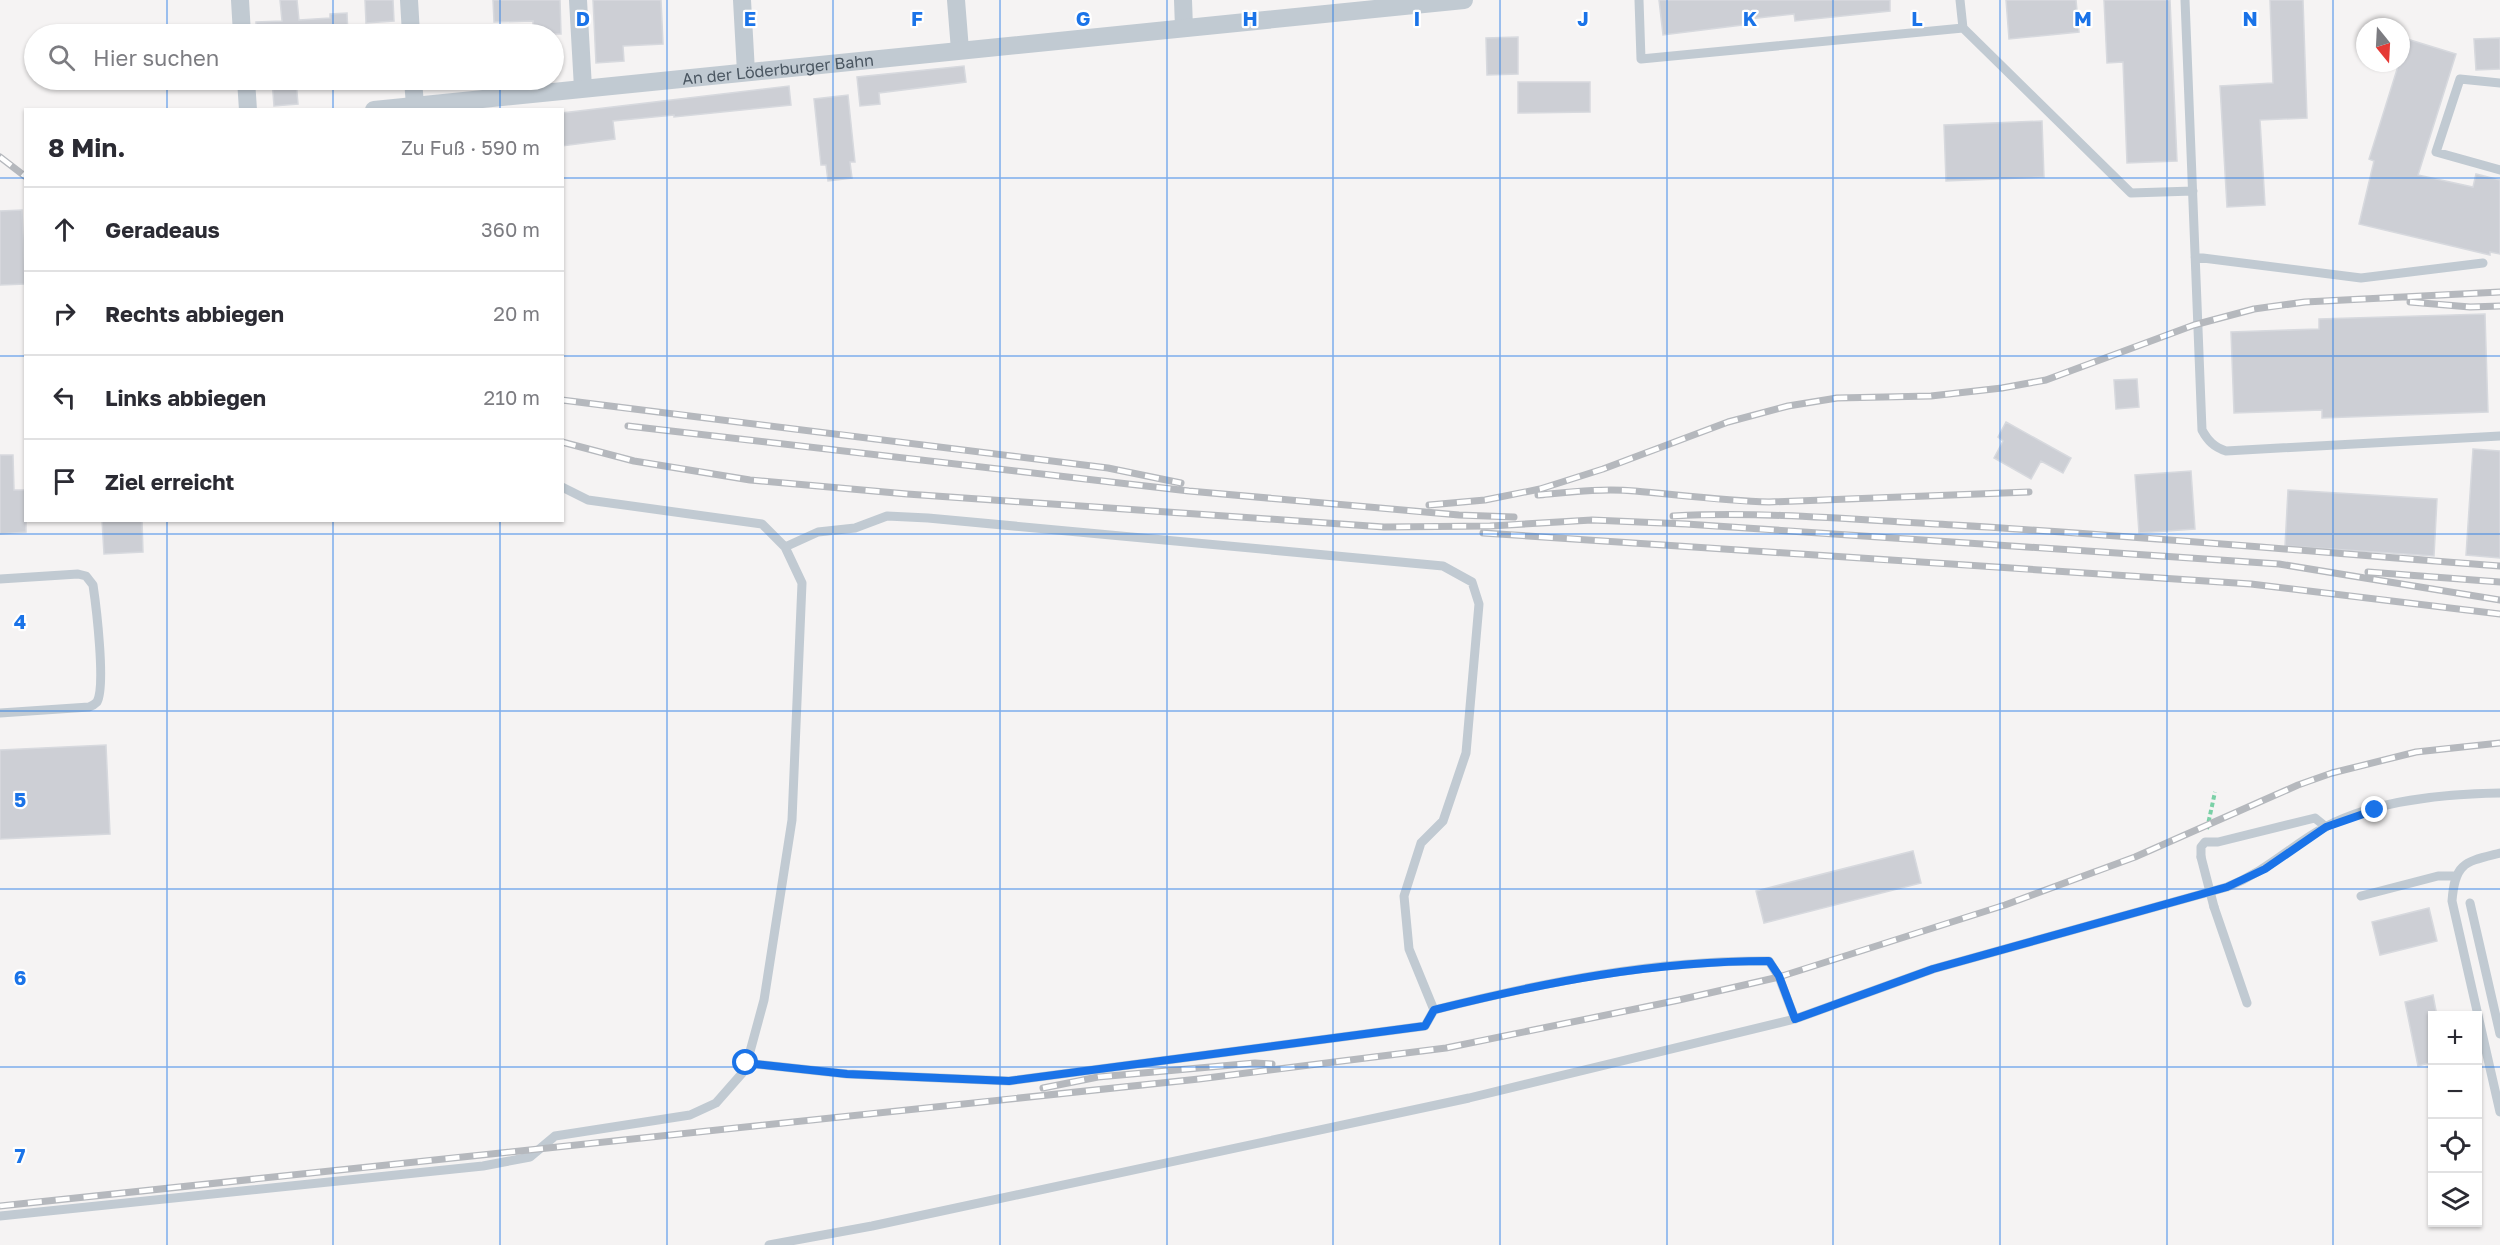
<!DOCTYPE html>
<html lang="de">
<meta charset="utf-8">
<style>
:root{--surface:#fff;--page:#f2f2f3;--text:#2b2b33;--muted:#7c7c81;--line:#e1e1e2}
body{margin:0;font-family:"Golos Text",sans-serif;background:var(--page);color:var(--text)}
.controls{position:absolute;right:18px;bottom:18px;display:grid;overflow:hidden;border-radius:0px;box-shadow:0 2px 4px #0004}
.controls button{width:54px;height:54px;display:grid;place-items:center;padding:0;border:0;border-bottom:2px solid var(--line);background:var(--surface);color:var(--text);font:30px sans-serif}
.compass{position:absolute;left:2356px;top:18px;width:54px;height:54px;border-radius:50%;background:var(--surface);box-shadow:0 2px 4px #0004;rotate:162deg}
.stop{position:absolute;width:18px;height:18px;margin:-14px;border:4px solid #1a73e8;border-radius:50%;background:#fff}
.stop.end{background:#1a73e8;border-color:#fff;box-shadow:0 2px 6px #0008}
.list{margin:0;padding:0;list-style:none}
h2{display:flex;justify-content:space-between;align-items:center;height:78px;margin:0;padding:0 24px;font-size:26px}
h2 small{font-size:20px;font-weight:400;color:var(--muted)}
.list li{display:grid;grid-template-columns:39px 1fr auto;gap:18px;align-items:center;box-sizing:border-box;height:84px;padding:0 24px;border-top:2px solid var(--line)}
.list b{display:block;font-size:22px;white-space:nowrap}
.list em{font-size:20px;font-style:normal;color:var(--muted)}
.icon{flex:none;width:33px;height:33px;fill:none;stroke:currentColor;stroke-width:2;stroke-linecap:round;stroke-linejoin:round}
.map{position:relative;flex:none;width:2500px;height:1245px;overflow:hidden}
.search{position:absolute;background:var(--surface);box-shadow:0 2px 4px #0004;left:24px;top:24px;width:540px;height:66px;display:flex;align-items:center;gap:15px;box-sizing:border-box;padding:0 21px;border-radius:33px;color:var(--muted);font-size:22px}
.panel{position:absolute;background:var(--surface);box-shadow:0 2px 4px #0004;left:24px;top:108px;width:540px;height:414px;border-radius:0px}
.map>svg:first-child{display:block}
.building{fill:#cdcfd5;stroke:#d7d9de;stroke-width:1.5}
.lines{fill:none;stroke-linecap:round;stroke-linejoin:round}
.path{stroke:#7ad0a6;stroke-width:4;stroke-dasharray:4.5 3;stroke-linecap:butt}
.service{stroke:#c1cad2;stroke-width:9}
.minor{stroke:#c1cad2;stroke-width:18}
.rail-casing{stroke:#b5b8bd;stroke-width:7}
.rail{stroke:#fff;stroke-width:4.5;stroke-dasharray:14;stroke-linecap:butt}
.service-bridge{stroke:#c1cad2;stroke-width:9}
.route{stroke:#1a73e8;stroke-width:8}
.grid{fill:none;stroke:#1a73e8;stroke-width:1.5;stroke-opacity:0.55}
.labels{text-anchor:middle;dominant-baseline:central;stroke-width:4.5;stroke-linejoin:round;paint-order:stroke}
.street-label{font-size:16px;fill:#4a5661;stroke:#fff}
.grid-label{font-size:20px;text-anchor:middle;font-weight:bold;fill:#1a73e8;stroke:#fff;stroke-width:4.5;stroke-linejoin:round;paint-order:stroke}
</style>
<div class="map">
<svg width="2500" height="1245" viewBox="0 0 2500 1245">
<rect width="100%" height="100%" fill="#f5f3f3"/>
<path class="building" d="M280 0H297L299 20 330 18V14L347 13 348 34H256V22L282 21Z
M365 0H393L394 21 366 23Z
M493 0H560L561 34H533V21L494 22Z
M593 0H661L663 44 623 46 624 61 596 63Z
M1659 0H1890V11L1795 21 1794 14 1749 19 1750 24 1663 35Z
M2006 0H2076L2079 32 2009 39Z
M2104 0H2170L2177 161 2127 163 2123 62 2107 63Z
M2270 0H2303L2307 118 2260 120 2265 205 2227 207 2220 86 2273 83Z
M1518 37V74L1487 75 1486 38Z
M2500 38V69L2476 70 2474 39Z
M2407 39 2456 54 2418 175 2473 187 2476 174 2500 180V254L2490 252V255L2359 224 2374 161 2369 159 2399 63H2401Z
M964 66 966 82 879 93 880 104 860 106 857 77Z
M272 80H296L298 104 274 106Z
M1518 82H1590V112L1518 113Z
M789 86 791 105 674 117V115L613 121 615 139 562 146V113Z
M848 95 855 162H850L852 178 828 181 826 165H821L814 99Z
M2042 121 2044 177 1946 181 1944 125Z
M22 210 25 284 0 285V211Z
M2485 314 2488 412 2322 418V410L2234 413 2231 332 2319 329V319Z
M2137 379 2139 407 2116 409 2114 380Z
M2006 422 2071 458 2063 473 2041 461 2031 479 1994 458 2003 441 1998 437Z
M2473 449 2500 451V558L2466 555Z
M0 455H13L14 490H26V532L0 534Z
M2191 471 2195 529 2139 533 2135 475Z
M2288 490 2437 499 2434 556 2285 546Z
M102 520H142L143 552 104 554Z
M106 745 110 834 0 839V750Z
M1913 851 1921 883 1764 923 1756 891Z
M2429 908 2437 941 2380 955 2372 922Z
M2433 995 2437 1016H2433V1062L2418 1066 2405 1002Z"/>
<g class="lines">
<path class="path" d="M2207 829 2215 792"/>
<path class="service" d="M1639 0 1641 59 1963 28
M1960 0 1963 28 2131 193 2193 191
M2185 0 2202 430C2208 441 2214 447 2226 451L2500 436
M2500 83 2460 79 2436 152 2500 170
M2195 257 2361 278 2483 263
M0 579 78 574 86 576 93 585C96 605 106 686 97 702 95 704 92 706 89 707L0 713
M2500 853C2465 862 2455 862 2452 901L2500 1112
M2201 857V847L2205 842H2218L2315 818 2326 827
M2361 896 2438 876H2455
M2470 903 2500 1034
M2214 907 2247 1003
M1434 1010C1545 982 1654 960 1769 961L1779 977 1795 1019
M746 1063 847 1074 1009 1081 1425 1026 1434 1010 1409 949 1404 896 1421 843 1443 821 1466 753 1479 604 1472 582 1443 566 928 518 887 516 855 528 818 532 785 547
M0 1216 483 1166 530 1157 555 1136 690 1115 716 1103 745 1070 764 1000 792 820 802 583 785 547 762 524 588 500 562 487
M769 1245 872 1226 1469 1098 1795 1019 1933 969 2227 887C2267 871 2289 847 2325 827 2376 800 2443 794 2500 793"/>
<g class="minor">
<path d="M240 0 242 34"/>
<path d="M409 0 411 34"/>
<path d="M578 0 583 88"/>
<path d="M742 0 746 72"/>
<path d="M956 0 960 50"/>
<path d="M1183 0 1184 28"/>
<path d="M246 80 248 110"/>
<path d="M413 80 415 105"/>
<path id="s1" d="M374 110 1464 0"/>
</g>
<g class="rail-casing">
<path id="rail" d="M0 157 26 177
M2410 302 2470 307 2500 306
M562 400 1108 468 1181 483
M628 426 1189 491 1459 515 1514 517
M562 442 634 461 750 480 907 494 1384 527 1490 526 1592 520 1686 524 2279 564 2500 600
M1538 495C1570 492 1603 488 1635 491 1680 495 1724 501 1769 502L2029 492
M1429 505 1485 500 1540 489 1603 469 1728 422 1788 406 1837 398 1931 396 2002 388 2046 380 2194 325 2254 309 2305 302 2500 292
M1673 516C1766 511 1860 520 1954 525 2136 536 2318 552 2500 566
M1483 533 2251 584 2500 614
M2368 572 2500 582
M1043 1088 1098 1077 1255 1063 1272 1064
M0 1206 1199 1079 1446 1048 1679 1000 1779 977 2005 905 2135 857 2298 785 2332 773 2416 752 2500 743"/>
</g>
<use href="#rail" class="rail"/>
<path class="service-bridge" d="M2201 857 2214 907"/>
</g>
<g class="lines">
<path class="route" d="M746 1063 847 1074 1009 1081 1425 1026 1434 1010C1546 982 1653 961 1769 961L1779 976 1795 1019 1933 969 2227 887 2265 869 2326 827 2375 810"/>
</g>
<path class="grid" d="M167 0V34M333 0V34M500 0V34M667 0V1245M833 0V1245M1000 0V1245M1167 0V1245M1333 0V1245M1500 0V1245M1667 0V1245M1833 0V1245M2000 0V1245M2167 0V1245M2333 0V1245M167 80V110M333 80V110M500 80V110M0 178H26M562 178H2500M0 356H26M562 356H2500M167 520V1245M333 520V1245M500 520V1245M0 534H2500M0 711H2500M0 889H2500M0 1067H2432M2478 1067H2500"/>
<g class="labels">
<g class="street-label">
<text stroke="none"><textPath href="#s1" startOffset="406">An der Löderburger Bahn</textPath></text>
</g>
</g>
<g class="grid-label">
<text x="583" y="26">D</text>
<text x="750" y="26">E</text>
<text x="917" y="26">F</text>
<text x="1083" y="26">G</text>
<text x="1250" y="26">H</text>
<text x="1417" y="26">I</text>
<text x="1583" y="26">J</text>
<text x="1750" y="26">K</text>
<text x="1917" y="26">L</text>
<text x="2083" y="26">M</text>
<text x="2250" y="26">N</text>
<text x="20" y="629">4</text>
<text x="20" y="807">5</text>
<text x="20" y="985">6</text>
<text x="20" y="1163">7</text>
</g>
</svg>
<div class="controls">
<button>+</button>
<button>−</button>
<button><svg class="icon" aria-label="locate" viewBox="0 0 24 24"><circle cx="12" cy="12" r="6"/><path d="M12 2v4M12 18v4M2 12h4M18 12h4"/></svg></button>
<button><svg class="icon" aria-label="layers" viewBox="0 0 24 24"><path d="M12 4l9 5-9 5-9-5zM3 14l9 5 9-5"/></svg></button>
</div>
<svg class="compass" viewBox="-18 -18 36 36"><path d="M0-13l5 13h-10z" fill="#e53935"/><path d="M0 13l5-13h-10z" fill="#7c7c81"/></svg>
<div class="stop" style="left:746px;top:1063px"></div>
<div class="stop end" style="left:2375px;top:810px"></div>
<div class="search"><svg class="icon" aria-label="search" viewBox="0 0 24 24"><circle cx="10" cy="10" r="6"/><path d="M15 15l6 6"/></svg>Hier suchen</div>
<section class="panel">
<h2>8 Min.<small>Zu Fuß · 590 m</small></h2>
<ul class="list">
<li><svg class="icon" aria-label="ahead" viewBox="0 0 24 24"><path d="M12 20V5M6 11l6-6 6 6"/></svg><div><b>Geradeaus</b></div><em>360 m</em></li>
<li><svg class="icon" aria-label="right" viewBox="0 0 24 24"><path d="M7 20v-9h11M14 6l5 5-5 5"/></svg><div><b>Rechts abbiegen</b></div><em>20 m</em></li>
<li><svg class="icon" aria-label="left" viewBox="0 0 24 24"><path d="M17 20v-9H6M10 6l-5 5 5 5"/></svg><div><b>Links abbiegen</b></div><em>210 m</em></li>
<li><svg class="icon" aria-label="arrive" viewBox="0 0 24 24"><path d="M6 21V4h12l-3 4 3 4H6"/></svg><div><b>Ziel erreicht</b></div></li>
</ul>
</section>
</div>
